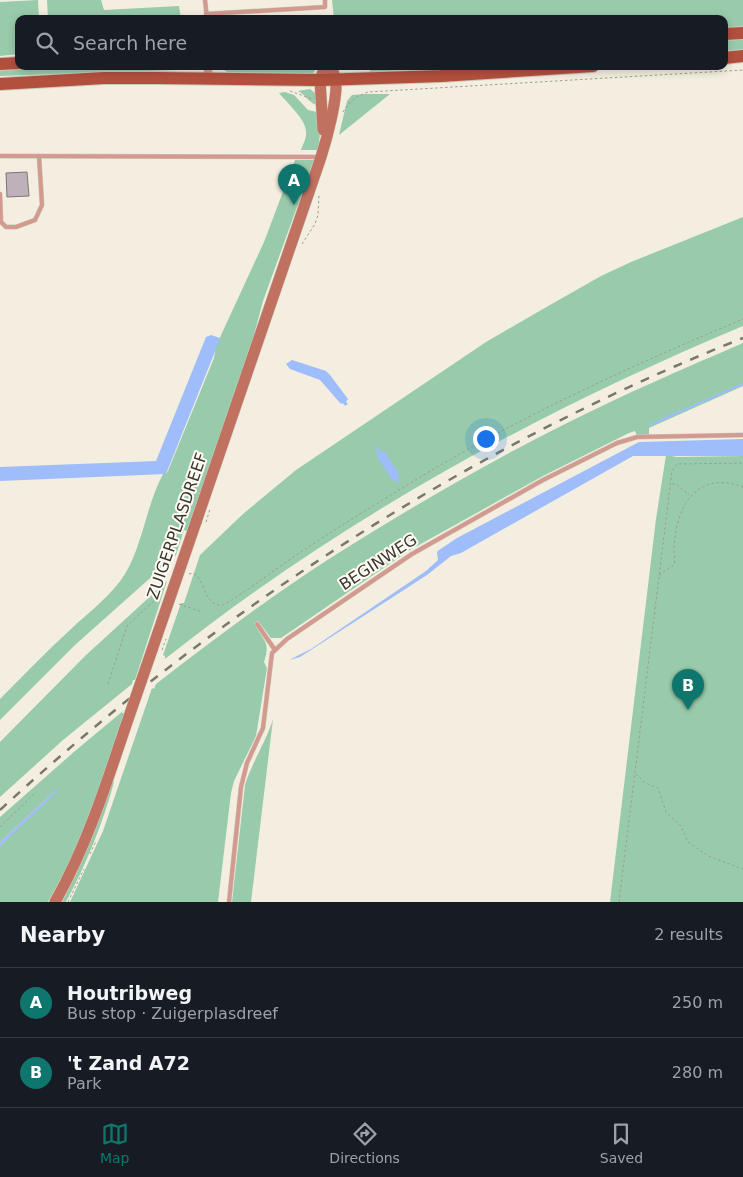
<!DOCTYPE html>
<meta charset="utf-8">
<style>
:root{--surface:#171b24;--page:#242831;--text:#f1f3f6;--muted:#9ea1a6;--line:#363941;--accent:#0f766e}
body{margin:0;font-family:"DejaVu Sans",sans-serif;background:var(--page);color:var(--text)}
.you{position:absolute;left:485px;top:438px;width:18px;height:18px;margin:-12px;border:4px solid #fff;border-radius:50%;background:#1a73e8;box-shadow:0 0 0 8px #1a73e833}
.badge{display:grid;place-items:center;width:32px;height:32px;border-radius:50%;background:var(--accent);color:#fff;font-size:16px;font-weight:700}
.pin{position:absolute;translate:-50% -41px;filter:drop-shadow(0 1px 2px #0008)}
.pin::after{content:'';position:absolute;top:26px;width:18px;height:15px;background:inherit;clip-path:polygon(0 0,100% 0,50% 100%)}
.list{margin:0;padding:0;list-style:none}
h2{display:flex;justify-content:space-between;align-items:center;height:65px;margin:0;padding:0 20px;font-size:21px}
h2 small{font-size:16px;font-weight:400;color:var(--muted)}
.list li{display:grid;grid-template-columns:32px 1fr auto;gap:15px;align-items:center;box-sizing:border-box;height:70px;padding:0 20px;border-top:1px solid var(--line)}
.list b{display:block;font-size:19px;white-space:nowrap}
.list p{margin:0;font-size:16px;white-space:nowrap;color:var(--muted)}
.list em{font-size:16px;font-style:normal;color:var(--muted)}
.icon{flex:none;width:28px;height:28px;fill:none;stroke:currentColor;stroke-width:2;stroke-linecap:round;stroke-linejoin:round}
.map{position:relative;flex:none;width:743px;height:902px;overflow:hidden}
.search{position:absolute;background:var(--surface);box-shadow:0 2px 8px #0003;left:15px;right:15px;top:15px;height:55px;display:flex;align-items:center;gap:12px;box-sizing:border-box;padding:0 18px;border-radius:10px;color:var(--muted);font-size:19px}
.sheet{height:205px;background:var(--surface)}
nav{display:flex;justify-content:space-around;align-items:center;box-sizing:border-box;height:70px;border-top:1px solid var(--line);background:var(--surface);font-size:14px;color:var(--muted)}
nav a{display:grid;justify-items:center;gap:2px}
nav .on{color:var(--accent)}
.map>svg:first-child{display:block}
.green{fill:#98cbab}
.water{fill:#9ebdfa}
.building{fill:#beb1b9;stroke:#80737c}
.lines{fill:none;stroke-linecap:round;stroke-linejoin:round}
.service-casing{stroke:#cec9bc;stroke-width:5}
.minor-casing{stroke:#cec9bc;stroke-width:9}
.secondary-casing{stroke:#cec9bc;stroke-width:12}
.primary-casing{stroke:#cec9bc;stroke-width:14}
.path{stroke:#9f9c91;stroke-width:1;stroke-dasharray:2.5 2.5;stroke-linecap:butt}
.service{stroke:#d39b8f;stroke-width:4}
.minor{stroke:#d39b8f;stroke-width:8}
.secondary{stroke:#c17160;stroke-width:11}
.primary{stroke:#b2503e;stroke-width:12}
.rail{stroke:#7a776d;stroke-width:2.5;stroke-dasharray:9 9;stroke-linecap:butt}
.secondary-bridge-casing{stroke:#cec9bc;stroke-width:12;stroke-linecap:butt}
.path-bridge{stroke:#9f9c91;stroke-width:1;stroke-dasharray:2.5 2.5;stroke-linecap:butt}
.secondary-bridge{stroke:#c17160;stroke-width:11}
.labels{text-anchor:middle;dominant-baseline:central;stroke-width:4;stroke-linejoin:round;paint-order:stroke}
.street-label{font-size:16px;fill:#383630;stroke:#fffbf3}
</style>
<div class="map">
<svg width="743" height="902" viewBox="0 0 743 902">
<rect width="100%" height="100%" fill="#f3eedf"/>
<path class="green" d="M38 0 39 19H19V54L0 56V2Z
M47 0H101L104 10 179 6 181 19H48Z
M332 0H743V27L724 28V19H334Z
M743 39V51L724 52V40Z
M19 66H193L192 69 177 70 0 76V68Z
M221 66H314L315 70 313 73 307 74 229 73 222 69Z
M370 66H478L370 72Z
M310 89 315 93 320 106C309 104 306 95 298 91Z
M285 92 294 95 308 110 321 113 322 118 318 150H301C303 144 307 138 306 131 305 118 287 103 279 93Z
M366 94H390L339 135 347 101 352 95Z
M295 160H314L263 301 250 350 187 531 184 530 176 555 75 645 0 720V699C24 675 47 651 71 629 89 612 112 595 125 574 143 544 146 506 163 474H166L168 471 214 358 216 346 264 242Z
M743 217V326C536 413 341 519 165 659V656L163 655 181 603H184L200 555 243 514 296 470 486 342 543 309 601 276 631 262Z
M743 343V386L649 428V435L637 436 635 431 629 433 543 476 410 550 281 638H271L258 621 254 623C263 641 271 641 264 662L267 668 256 736 234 781 231 793 218 902H70L103 831 152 688 154 689 156 684C216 638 276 592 340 552 415 505 492 460 571 421 627 393 685 368 743 343Z
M666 455 677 457 743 456V902H610L656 519Z
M167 581 135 680H133L132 684 63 740 0 797V742L85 656Z
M123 711 122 713H124L115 739 117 740 93 810 66 869 48 902H0V846L57 789 0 842V817L75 751Z
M273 719 251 902H232L245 785C252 762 266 742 273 719Z
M112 781 114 782C103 823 86 865 66 902H62L77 872Z"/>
<path class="water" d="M211 335 220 338V339L166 474 0 481V467L156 461 206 337Z
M292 360 326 371 330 375 348 399 346 402 348 404 345 406 344 404 340 403 320 380 290 369 286 364Z
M743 383V385L650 426 649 424Z
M743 439V456H633L461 553 451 556 427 575 300 657 289 660 311 649 426 571 438 560 437 552 439 550 457 538 639 442Z
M377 446 381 452 384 451 400 475 397 477 399 481 396 483 394 479 392 480 376 455 378 454 375 447Z
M57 789V792L0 846V842Z"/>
<path class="building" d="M27 172 29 196 7 197 6 173Z"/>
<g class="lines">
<g class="service-casing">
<path id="service" d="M205 0 207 19
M206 14 325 7V0
M0 156 319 157
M0 194 1 222 6 227H16L35 220 42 205 39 156
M257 624 275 650
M229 902 241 787 247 763 263 728 272 653 287 639 412 554 543 480 617 443 637 437 743 435"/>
</g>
<g class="minor-casing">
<path id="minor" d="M208 66V78"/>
</g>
<g class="secondary-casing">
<path id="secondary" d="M323 130 320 80 325 66
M196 522 321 157C327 138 337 101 336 82 335 76 333 71 331 66
M152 650 163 618
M55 902C86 847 105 788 125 728"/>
</g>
<g class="primary-casing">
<path id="primary" d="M724 34 743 33
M724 58 743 56
M0 64 19 63
M0 84 104 78H157L320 80 441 76 593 66"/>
</g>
<path class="path" d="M290 91 312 99
M343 112C349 102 356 96 368 92L743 70
M302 244 315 224 318 215 319 195
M672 484H676L689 495
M189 574 193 573C207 581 203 607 223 605 248 591 271 572 295 556 335 529 376 504 417 479 521 416 631 366 743 319
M659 575 674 565C676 558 673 552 674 546 677 505 697 470 743 487
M179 604 202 612
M108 684 127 626 161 594
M636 774 645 783 658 788 666 812 681 826 688 842 708 856 743 869
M0 827 35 793
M90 854 96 841
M68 902 84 869
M619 902 672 471 677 464 743 463"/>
<use href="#service" class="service"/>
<use href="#minor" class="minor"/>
<use href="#secondary" class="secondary"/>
<use href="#primary" class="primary"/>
<path class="rail" d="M0 810C217 610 469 447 743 338"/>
<g class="secondary-bridge-casing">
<path id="secondary-bridge" d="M163 618 196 522
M125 728 152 650"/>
</g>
<path class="path-bridge" d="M206 522 210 509
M162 650 166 639"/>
<use href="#secondary-bridge" class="secondary-bridge"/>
</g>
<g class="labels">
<g class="street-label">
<text transform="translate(177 526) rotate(-71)">ZUIGERPLASDREEF</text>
<text transform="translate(378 562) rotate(-33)">BEGINWEG</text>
</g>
</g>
</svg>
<div class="you"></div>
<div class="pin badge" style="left:294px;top:205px">A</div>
<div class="pin badge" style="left:688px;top:710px">B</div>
<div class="search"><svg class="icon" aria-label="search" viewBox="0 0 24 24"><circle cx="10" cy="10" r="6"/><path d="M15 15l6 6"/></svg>Search here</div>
</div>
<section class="sheet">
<h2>Nearby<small>2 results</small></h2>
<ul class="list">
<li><span class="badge">A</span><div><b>Houtribweg</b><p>Bus stop · Zuigerplasdreef</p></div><em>250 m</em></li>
<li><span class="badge">B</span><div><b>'t Zand A72</b><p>Park</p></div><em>280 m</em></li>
</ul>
</section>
<nav>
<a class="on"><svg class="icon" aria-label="map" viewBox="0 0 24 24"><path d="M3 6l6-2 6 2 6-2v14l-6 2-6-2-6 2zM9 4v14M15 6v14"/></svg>Map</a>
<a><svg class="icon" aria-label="directions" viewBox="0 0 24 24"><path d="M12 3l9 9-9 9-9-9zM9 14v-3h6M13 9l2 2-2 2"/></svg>Directions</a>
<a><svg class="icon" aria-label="saved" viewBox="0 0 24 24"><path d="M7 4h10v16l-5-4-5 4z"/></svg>Saved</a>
</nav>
